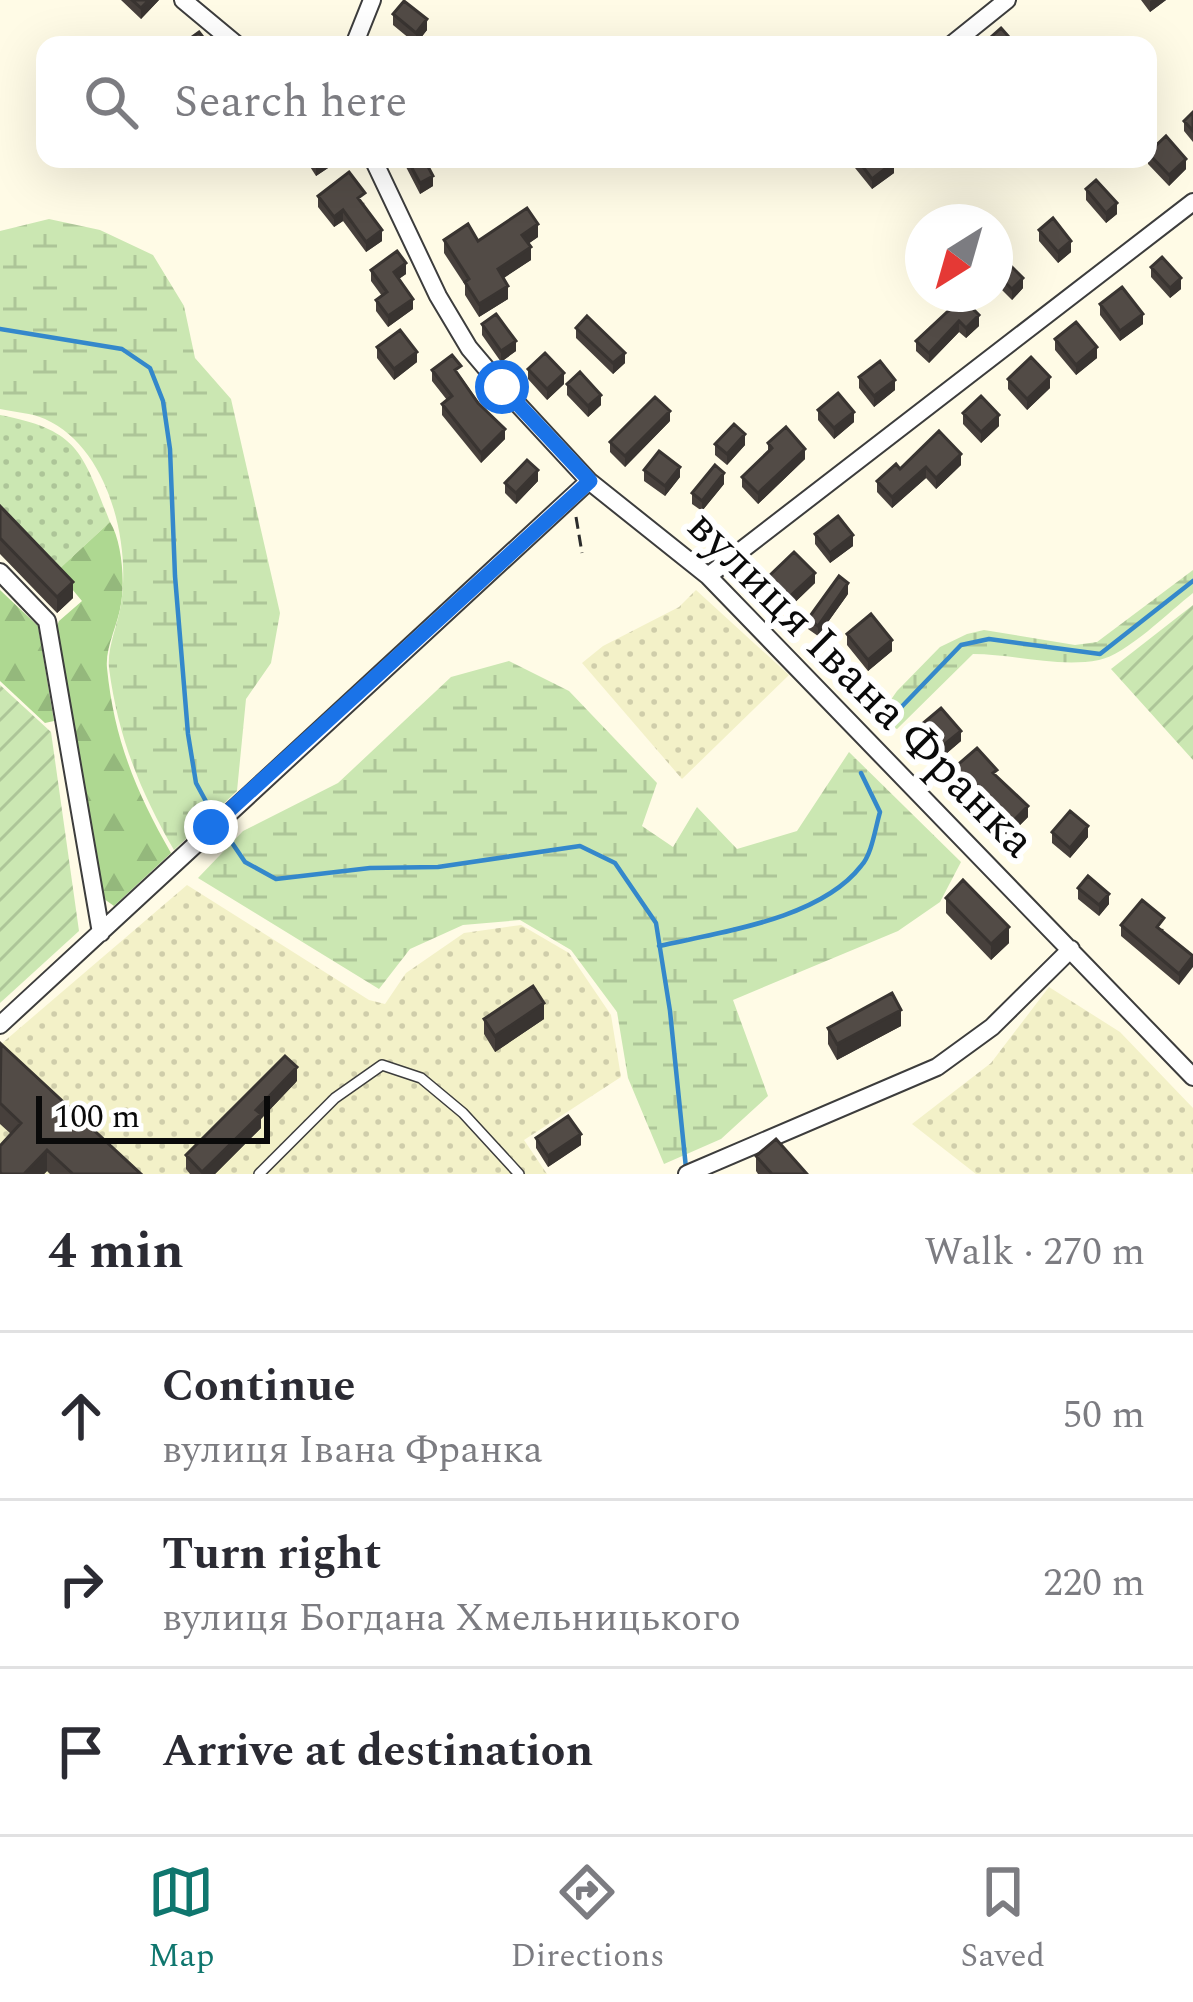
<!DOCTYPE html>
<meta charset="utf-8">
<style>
:root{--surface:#fff;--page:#f2f2f3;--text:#2b2b33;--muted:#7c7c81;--line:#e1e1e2;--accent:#0f766e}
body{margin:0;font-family:Spectral,serif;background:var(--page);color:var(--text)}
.compass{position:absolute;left:905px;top:204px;width:108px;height:108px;border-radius:50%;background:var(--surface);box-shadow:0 12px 48px #0002;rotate:217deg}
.scale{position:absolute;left:36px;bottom:30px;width:234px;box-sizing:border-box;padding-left:12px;border:6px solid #0a0a0a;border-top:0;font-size:33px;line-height:42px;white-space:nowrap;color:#0a0a0a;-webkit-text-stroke:9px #fff;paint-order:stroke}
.stop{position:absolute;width:36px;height:36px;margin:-27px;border:9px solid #1a73e8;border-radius:50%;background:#fff}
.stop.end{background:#1a73e8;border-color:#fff;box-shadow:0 3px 12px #0008}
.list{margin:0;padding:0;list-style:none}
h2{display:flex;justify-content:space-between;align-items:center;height:156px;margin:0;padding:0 48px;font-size:51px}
h2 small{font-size:39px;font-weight:400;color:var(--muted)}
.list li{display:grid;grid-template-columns:78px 1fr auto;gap:36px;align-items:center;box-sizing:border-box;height:168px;padding:0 48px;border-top:3px solid var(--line)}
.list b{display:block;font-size:45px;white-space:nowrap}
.list p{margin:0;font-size:39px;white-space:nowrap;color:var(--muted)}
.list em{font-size:39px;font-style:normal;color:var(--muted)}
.icon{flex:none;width:66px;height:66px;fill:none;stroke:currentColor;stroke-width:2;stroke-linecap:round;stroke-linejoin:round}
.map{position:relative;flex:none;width:1193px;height:1174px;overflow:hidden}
.search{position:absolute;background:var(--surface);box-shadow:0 12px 48px #0002;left:36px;right:36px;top:36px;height:132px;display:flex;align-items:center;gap:30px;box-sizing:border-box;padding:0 42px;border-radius:24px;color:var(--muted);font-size:45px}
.sheet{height:660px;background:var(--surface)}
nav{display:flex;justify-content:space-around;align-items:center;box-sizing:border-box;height:168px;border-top:3px solid var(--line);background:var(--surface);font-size:33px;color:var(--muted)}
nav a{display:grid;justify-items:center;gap:6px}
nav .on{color:var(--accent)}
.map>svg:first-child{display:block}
.farmland{fill:url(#farmland-dots)}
.grass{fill:url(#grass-dots)}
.forest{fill:url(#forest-firs)}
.wetland{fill:url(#wetland-marsh)}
.garden{fill:url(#garden-furrows)}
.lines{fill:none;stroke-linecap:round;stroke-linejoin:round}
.stream{stroke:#3488cb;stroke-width:4.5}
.lane-casing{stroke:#3d3d3d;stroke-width:12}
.street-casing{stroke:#3d3d3d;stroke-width:20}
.path{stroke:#2c2c2c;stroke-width:3;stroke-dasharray:12 6;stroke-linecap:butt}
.lane{stroke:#fff;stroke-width:9}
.street{stroke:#fff;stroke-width:16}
.wall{fill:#47403c}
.shaded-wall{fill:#393431}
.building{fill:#524b46;stroke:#393431;stroke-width:3}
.route{stroke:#1a73e8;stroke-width:15}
.labels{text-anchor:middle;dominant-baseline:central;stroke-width:12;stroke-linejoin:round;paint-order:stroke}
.street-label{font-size:48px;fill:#0a0a0a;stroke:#fff}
</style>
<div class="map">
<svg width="1193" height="1174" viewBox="0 0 1193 1174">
<defs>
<pattern id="farmland-dots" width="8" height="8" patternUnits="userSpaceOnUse" patternTransform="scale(3)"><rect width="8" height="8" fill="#f3f1c8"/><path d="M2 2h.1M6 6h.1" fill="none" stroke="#cfcdaa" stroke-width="1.8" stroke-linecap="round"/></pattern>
<pattern id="grass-dots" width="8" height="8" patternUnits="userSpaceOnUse" patternTransform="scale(3)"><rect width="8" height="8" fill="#cbe7b2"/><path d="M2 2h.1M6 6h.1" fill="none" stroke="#adc598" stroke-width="1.8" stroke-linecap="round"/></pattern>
<pattern id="forest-firs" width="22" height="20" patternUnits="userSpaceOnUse" patternTransform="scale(3)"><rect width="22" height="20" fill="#aed891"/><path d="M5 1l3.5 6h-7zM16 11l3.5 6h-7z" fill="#94b87c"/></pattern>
<pattern id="wetland-marsh" width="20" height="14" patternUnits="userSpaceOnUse" patternTransform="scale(3)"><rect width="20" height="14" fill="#cbe7b2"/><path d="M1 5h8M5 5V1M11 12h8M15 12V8" fill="none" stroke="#adc598"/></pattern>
<pattern id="garden-furrows" width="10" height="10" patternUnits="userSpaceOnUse" patternTransform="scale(3)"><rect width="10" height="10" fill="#cbe7b2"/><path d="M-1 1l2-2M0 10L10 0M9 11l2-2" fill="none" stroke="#adc598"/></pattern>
</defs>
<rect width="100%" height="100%" fill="#fffbe6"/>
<path class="farmland" d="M696 590 789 675 682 779 582 663 603 646 679 607Z
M187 885 369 1000 385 1004 406 973 464 933 521 925 569 953 611 1015 621 1077 524 1140 547 1174H0V1045Z
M1049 987 1120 1032 1193 1108V1174H976L912 1124 991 1063Z"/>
<path class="grass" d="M0 415C79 430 82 452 110 522L57 571 0 513Z"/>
<path class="forest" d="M110 522C122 541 125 581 121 604 118 625 105 647 107 668 114 739 136 792 171 853L114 906 100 896 55 631 59 621 82 601 57 571Z
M0 590 38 626 54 721 45 723 0 681Z"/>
<path class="wetland" d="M49 219 100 230 153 255 184 306 195 358 231 399 280 613 271 663 246 699 237 791 174 850C140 791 118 737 109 668 107 647 118 625 121 604 131 542 108 447 45 419 32 413 14 412 0 409V231Z
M1193 570V593C1170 611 1126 655 1099 660 1058 668 1014 654 973 654L897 729 885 724 881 714 897 691 940 647 967 634 984 630 1075 645 1097 642Z
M509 661 569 691 657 783 642 826 673 847 697 807 737 849 797 831 849 752 961 862 940 902 898 931 733 1000 768 1096 721 1139 664 1164 628 1078 617 1012 571 950 520 920 463 925 410 949 379 989 198 878 243 831 338 783 451 677Z"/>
<path class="garden" d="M1193 605V760L1111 669Z
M0 685 51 732 79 931 0 1003Z"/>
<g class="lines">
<path class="stream" d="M0 329 122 349 150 368 163 401 170 449 175 576 188 734 196 783 209 807
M885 724 961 645 989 639 1100 654 1193 581
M226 834 245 862 276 879 370 868 438 867 580 846 615 863 656 923 670 1011 686 1168
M659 946C721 932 820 919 861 866 872 854 875 829 880 812L861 773"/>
<g class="lane-casing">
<path id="lane" d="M259 1174 335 1098 382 1065 421 1078 463 1113 519 1174"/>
</g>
<g class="street-casing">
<path id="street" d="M183 0 237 45
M354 45 372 0
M951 45 1007 0
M373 159 438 296 469 348 502 387 589 481 708 576 1193 1077
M0 572 47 621 101 933
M708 576 1193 202
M0 1025 589 481
M687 1174 937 1067 992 1027 1071 949"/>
</g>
<path class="path" d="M576 517 582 553"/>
<use href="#lane" class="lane"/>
<use href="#street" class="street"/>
</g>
<path class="wall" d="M121 0H159L141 19Z
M1141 0H1166L1150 12Z
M393 14 427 30 416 44 393 25Z
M1193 112V142L1184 131V121Z
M1148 153 1186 169 1169 186 1148 164Z
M305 159H337V162L316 176Z
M406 159H424L433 186 420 194 406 167Z
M851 159H891L894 173 872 189 851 163Z
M1086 189 1117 214 1106 223 1086 200Z
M318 196 365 203 363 204 382 241 366 252 343 221 334 227 318 207Z
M1039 230 1071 252 1058 263 1039 241Z
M538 237 528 244 531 260 503 278 508 299 479 317 465 295V285L444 253V240L478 241Z
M995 263 1023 288 1012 300 995 283Z
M1151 267 1181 289 1170 298 1151 277Z
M371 270 406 274 399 279 413 309 388 327 376 311V300L382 296 371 281Z
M962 298 979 326 966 338 959 332 929 363 916 351V341Z
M1100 304 1143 324 1120 341 1100 315Z
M482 324 516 351 501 362 482 335Z
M576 328 625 363 613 374 576 338Z
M1055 339 1097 358 1076 375 1055 350Z
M377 347 417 362 394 380 377 358Z
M528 369 564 384 547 400 528 379Z
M432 370 461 377 505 439 481 463 442 415V404L447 400 432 381Z
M859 377 895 390 874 407 859 388Z
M1008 379 1050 388 1027 410 1008 389Z
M567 384 601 405 588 417 567 395Z
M818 410 854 422 834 439 818 420Z
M963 413 999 426 981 443 963 424Z
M670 421 625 467 610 452V442Z
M768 443 805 459 758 504 742 487V477L768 452Z
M715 444 745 445 727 465 715 455Z
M961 465 936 489 926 478 892 508 877 492V481L900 469Z
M644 470 680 477 665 496 644 481Z
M538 481 516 504 505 493V483Z
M724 484 702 511 692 504V493Z
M0 506 73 598 57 613 0 554Z
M815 534 853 546 830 563 815 544Z
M768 577 815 583 788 609 768 588Z
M848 594 818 636 808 629V619Z
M847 634 892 651 868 671 847 645Z
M921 725 961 741 940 759 921 736Z
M954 768 1028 817 1008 837 954 778Z
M1052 832 1088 837 1070 858 1052 843Z
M1078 888 1109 904 1099 916 1078 899Z
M946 898 1009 943 991 960 946 913Z
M1121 925 1164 929 1162 931 1193 956 1179 985 1121 936Z
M484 1019H544L495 1052 484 1034Z
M901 1026 837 1060 828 1044V1028Z
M0 1045 141 1174H50L47 1171 44 1174H0V1146L11 1134 0 1124Z
M297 1081 261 1119V1128L215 1174H190L186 1169V1155Z
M536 1138 581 1145 548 1167 536 1148Z
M756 1156 807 1174H758L756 1171Z"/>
<path class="shaded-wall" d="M149 0H159L141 19V8Z
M1152 0H1166L1150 12V1Z
M427 19V30L416 44V33Z
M325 159H337V162L316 176V165Z
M1186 159V169L1169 186V175Z
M894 162V173L872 189V179Z
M433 176V186L420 194V183Z
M1117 203V214L1106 223V213Z
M343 210V221L334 227V217Z
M538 224V237L522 248V235Z
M382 230V241L366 252V242Z
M1071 241V252L1058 263V252Z
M531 247V260L498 282V269Z
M406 263V274L394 282V272Z
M1023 278V288L1012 300V289Z
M1181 278V289L1170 298V288Z
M508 286V299L479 317V304Z
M413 299V309L388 327V316Z
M1143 314V324L1120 341V331Z
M979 315V326L966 338V328Z
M959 321V332L929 363V353Z
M516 341V351L501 362V351Z
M1097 347V358L1076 375V365Z
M417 352V362L394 380V369Z
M625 353V363L613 374V363Z
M564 373V384L547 400V389Z
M1050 377V388L1027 410V399Z
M895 380V390L874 407V396Z
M601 395V405L588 417V406Z
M670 411V421L625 467V456Z
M854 412V422L834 439V428Z
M999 415V426L981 443V432Z
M505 429V439L481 463V453Z
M745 434V445L727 465V454Z
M805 449V459L758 504V493Z
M961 454V465L936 489V478Z
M680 467V477L665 496V486Z
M926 467V478L892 508V497Z
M538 470V481L516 504V493Z
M724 473V484L702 511V501Z
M853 535V546L830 563V553Z
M815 573V583L788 609V598Z
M73 582V598L57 613V597Z
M848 583V594L818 636V626Z
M892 640V651L868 671V660Z
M961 731V741L940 759V748Z
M1028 806V817L1008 837V826Z
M1088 826V837L1070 858V848Z
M1109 894V904L1099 916V905Z
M1009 927V943L991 960V944Z
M1193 957V967L1179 985V974Z
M544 1003V1019L495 1052V1036Z
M901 1010V1026L837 1060V1044Z
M297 1067V1081L261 1119V1128L215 1174H202L256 1110Z
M581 1134V1145L548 1167V1156Z
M47 1150V1171L44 1174H24Z"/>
<path class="building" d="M132 0H149L141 8Z
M404 1 427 19 416 33 393 14Z
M1001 28 1016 45H982Z
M199 32 209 45H181Z
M1193 112V131L1184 121Z
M1166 136 1186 159 1169 175 1148 153Z
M407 159H424L433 176 420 183Z
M857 159H891L894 162 872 179Z
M349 172 365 193 358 198 382 230 366 242 343 210 334 217 318 196Z
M1096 180 1117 203 1106 213 1086 189Z
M527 208 538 224 522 235 531 247 498 269 508 286 479 304 465 282 469 279 444 240 468 224 478 241Z
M1053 218 1071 241 1058 252 1039 230Z
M397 251 406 263 394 272 413 299 388 316 376 300 387 292 371 270Z
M1001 256 1023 278 1012 289 995 273V263Z
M1162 257 1181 278 1170 288 1151 267Z
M1122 287 1143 314 1120 331 1100 304Z
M962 298 979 315 966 328 959 321 929 353 916 341Z
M496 314 516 341 501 351 482 324Z
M587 316 625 353 613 363 576 328Z
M1076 322 1097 347 1076 365 1055 339Z
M400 330 417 352 394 369 377 347Z
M545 353 564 373 547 389 528 369Z
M452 355 461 366 455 370 478 403 505 429 481 453 442 404 452 396 432 370Z
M1031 357 1050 377 1027 399 1008 379Z
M880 361 895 380 874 396 859 377Z
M580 372 601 395 588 406 567 384Z
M838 393 854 412 834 428 818 410Z
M981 396 999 415 981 432 963 413Z
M655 397 670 411 625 456 610 442Z
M734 424 745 434 727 454 715 444Z
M786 427 805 449 758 493 742 477 772 448 768 443Z
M939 431 961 454 936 478 926 467 892 497 877 481 896 464 900 469Z
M659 451 680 467 665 486 644 470Z
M527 460 538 470 516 493 505 483Z
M715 465 724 473 702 501 692 493Z
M0 506 73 582 57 597 0 538Z
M838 516 853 535 830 553 815 534Z
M794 552 815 573 788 598 768 577Z
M839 576 848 583 818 626 808 619Z
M871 614 892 640 868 660 847 634Z
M941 708 961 731 940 748 921 725Z
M977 748 997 770 993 773 1028 806 1008 826 954 768Z
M1070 811 1088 826 1070 848 1052 832Z
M1088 876 1109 894 1099 905 1078 888Z
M963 880 1009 927 991 944 946 898Z
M1142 900 1164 918 1157 927 1193 956 1179 974 1121 925Z
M533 986 544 1003 495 1036 484 1019Z
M892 993 901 1010 837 1044 828 1028Z
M1 1044 141 1174H73L47 1150 24 1174H2L0 1172V1146L21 1123 0 1103Z
M285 1056 297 1067 256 1110 261 1114 202 1172 186 1155Z
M568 1116 581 1134 548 1156 536 1138Z
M776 1139 807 1174H772L756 1156Z"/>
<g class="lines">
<path class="route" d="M211 827 590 481 502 387"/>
</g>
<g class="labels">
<g class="street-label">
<text transform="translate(861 684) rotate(45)">вулиця Івана Франка</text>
</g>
</g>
</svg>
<svg class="compass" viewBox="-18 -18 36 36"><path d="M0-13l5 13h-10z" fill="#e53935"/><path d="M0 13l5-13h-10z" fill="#7c7c81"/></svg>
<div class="scale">100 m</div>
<div class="stop" style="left:502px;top:387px"></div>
<div class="stop end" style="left:211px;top:827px"></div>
<div class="search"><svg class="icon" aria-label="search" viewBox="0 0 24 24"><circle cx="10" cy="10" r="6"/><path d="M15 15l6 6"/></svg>Search here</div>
</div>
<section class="sheet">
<h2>4 min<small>Walk · 270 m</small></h2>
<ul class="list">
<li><svg class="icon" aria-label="ahead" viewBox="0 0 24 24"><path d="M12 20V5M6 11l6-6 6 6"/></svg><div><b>Continue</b><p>вулиця Івана Франка</p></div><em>50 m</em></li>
<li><svg class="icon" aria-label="right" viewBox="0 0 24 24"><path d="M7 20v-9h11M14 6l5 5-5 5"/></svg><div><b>Turn right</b><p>вулиця Богдана Хмельницького</p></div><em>220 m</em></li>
<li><svg class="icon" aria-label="arrive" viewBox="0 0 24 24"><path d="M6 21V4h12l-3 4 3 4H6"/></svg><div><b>Arrive at destination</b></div></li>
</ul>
</section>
<nav>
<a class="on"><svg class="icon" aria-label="map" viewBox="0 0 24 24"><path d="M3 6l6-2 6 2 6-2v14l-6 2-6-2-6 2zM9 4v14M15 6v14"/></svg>Map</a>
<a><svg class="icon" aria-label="directions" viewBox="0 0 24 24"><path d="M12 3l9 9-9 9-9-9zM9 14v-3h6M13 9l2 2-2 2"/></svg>Directions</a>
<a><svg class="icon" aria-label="saved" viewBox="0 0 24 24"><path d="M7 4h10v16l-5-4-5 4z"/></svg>Saved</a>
</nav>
